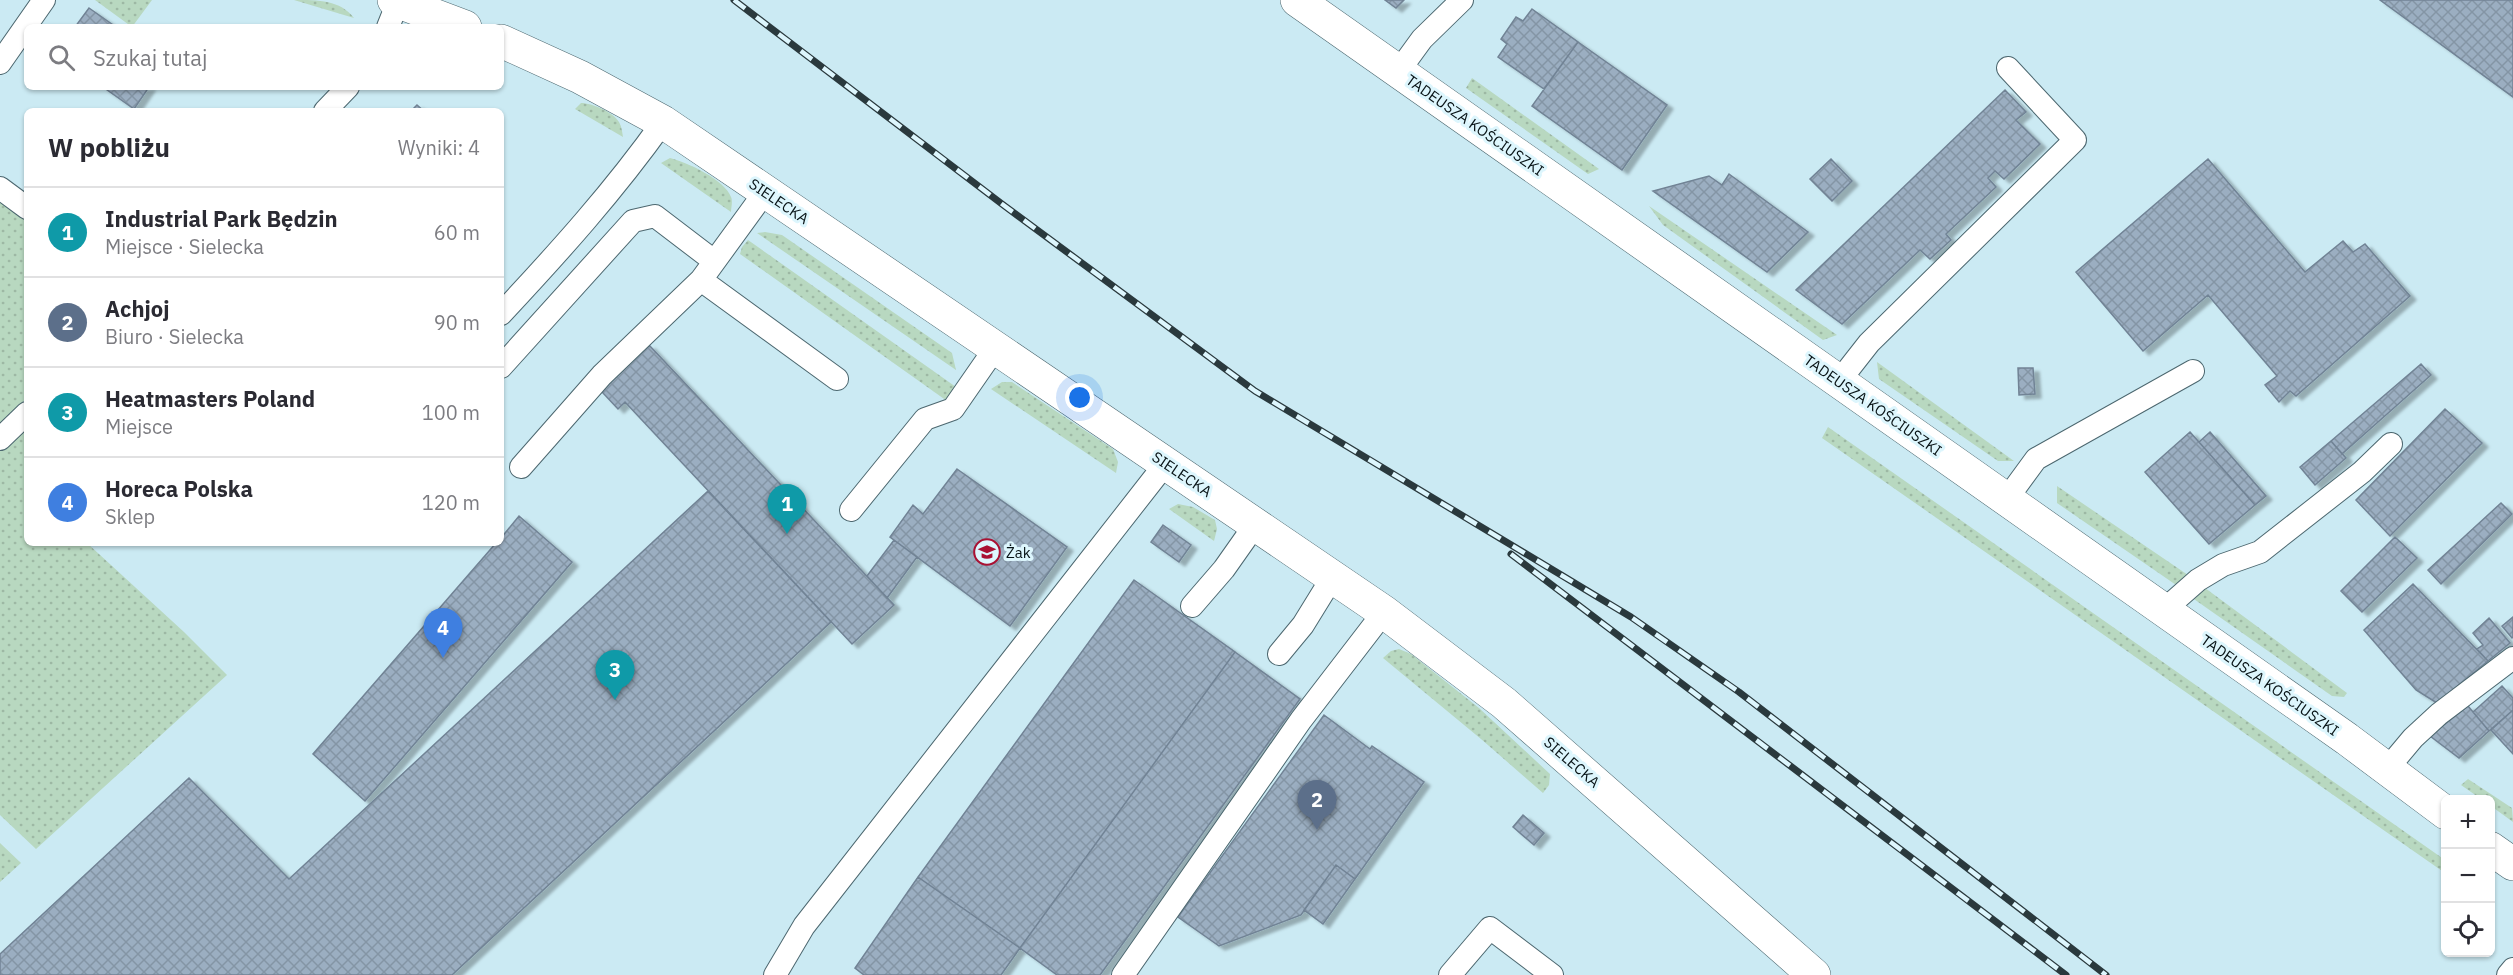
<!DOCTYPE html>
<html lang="pl">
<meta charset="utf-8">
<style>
:root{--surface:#fff;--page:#f2f2f3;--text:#2b2b33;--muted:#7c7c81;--line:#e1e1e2;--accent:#0f766e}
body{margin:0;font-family:"IBM Plex Sans",sans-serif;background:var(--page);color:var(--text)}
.controls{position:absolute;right:18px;bottom:18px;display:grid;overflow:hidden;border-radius:9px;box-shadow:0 2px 4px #0004}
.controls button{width:54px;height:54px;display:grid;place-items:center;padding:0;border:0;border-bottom:2px solid var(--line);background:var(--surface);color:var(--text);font:30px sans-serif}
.you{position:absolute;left:1080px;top:398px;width:21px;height:21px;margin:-15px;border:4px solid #fff;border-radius:50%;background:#1a73e8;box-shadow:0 0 0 9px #1a73e833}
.badge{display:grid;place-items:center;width:39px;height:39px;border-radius:50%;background:var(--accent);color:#fff;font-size:20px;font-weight:700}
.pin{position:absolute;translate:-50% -50px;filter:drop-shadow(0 2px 3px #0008)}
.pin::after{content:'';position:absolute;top:32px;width:21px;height:18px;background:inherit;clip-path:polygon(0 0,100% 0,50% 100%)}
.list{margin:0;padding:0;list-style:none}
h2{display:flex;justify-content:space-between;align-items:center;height:78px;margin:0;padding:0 24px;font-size:26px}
h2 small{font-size:20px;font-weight:400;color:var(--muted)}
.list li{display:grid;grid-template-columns:39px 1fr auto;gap:18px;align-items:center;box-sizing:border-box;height:90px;padding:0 24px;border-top:2px solid var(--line)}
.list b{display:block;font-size:22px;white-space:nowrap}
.list p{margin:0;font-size:20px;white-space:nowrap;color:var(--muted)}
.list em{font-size:20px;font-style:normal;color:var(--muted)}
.icon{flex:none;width:33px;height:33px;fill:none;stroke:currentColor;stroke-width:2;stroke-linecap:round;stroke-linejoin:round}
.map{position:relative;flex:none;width:2513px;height:975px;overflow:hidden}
.search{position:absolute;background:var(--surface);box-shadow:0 2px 4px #0004;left:24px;top:24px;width:480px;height:66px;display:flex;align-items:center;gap:15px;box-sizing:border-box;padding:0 21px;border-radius:9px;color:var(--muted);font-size:22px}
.panel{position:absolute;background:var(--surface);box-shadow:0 2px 4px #0004;left:24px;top:108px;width:480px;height:438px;border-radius:9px}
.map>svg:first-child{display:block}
.grass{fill:url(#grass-dots)}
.building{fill:url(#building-cross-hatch);stroke:#718395;stroke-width:1.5;filter:url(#shadow)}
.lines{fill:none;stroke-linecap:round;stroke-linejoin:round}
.lane-casing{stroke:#4c676f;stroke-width:24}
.street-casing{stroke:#4c676f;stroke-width:34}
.secondary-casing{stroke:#4c676f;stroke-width:34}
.lane{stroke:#fff;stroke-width:22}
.street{stroke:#fff;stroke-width:33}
.secondary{stroke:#fff;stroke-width:33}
.rail-casing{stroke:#2a393d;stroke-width:7}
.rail{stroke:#ddf6fd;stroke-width:4.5;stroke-dasharray:14;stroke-linecap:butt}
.labels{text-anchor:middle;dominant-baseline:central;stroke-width:6;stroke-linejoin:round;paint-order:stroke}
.street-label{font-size:15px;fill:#071215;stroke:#ddf6fd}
.poi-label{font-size:15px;fill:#071215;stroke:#ddf6fd;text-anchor:start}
</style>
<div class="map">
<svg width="2513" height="975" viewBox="0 0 2513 975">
<defs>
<pattern id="grass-dots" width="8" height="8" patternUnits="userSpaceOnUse" patternTransform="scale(1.5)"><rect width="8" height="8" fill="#b8d8c0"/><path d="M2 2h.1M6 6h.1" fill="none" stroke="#9db8a4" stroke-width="1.8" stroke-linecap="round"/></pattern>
<pattern id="building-cross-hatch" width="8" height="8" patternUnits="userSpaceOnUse" patternTransform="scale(1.5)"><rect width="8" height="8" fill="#9baec1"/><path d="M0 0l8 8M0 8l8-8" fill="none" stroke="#8495a5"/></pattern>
<filter id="shadow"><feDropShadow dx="6" dy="4" stdDeviation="1.5" flood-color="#0004"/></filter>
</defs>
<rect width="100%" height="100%" fill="#cbeaf3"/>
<path class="grass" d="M95 0H152L132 27Z
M294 0C319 0 340 0 354 18Z
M1472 78 1599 169 1588 174 1466 88Z
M581 103C592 103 613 112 619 122 622 127 622 132 623 137L575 109Z
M670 158C687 162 725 180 731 197 733 201 731 208 731 212L661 163Z
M0 200 27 219V398L0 424Z
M1649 206 1837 335 1823 340 1663 225Z
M765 232 782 235 952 353 956 370 757 233Z
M748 240 956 387 947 401 740 254 742 247Z
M1877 362 2014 461H1998L1879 379Z
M1002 382H1012L1113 449 1118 462 1116 473 991 389Z
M27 422V543H87L184 632 227 675 36 849 0 815V449Z
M1828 427 2445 860V873L1822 438Z
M2057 486 2188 575 2179 587 2057 503Z
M1178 504 1193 507 1215 520 1217 529 1214 541 1169 509Z
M2201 585 2347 693 2344 697 2332 696 2191 597Z
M1399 649 1411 654 1479 708 1550 774 1549 785 1543 793 1481 739 1383 658 1391 651Z
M2468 779 2512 808 2513 822 2491 806 2490 800 2481 799 2461 785Z
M0 843 21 863 0 882Z"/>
<path class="building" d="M1385 0H1404L1396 8Z
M2380 0H2513V97Z
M89 8 116 27H75Z
M1532 9 1578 42 1544 89 1498 57 1507 44 1501 39 1516 17 1523 21Z
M1578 42 1667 105 1622 170 1532 106Z
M103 87H149L134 109Z
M2005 90 2026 112 2016 120 2040 144 2004 179 1995 171 1988 178 1996 187 1946 234 1951 240 1930 259 1920 250 1842 324 1796 290Z
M417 105 424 111H411Z
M1831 159 1852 181 1832 201 1810 179Z
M2208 159 2305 272 2343 241 2353 252 2365 244 2410 296 2296 396 2290 391 2279 402 2265 385 2277 376 2208 295 2143 351 2076 272Z
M1729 174 1808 232 1767 272 1653 191 1709 176 1722 185Z
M649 345 894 605 852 644 625 402 618 409 602 392 607 384Z
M2421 364 2431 375 2342 454 2331 441Z
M2018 368H2033L2035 394 2019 395Z
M2445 409 2482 443 2390 536 2356 500Z
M2190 432 2255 505 2209 544 2145 472Z
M2210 432 2266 496 2255 505 2199 442Z
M2331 441 2346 458 2315 485 2300 467Z
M957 469 1067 547 1010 626 890 537 913 505 923 514Z
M708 491 831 622 452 975H0V954L189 778 289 879Z
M2501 503 2512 514 2441 584 2428 570Z
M519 516 572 562 365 801 313 754 496 543H501V538Z
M1163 525 1191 545 1179 562 1151 542Z
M2395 537 2417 558 2362 612 2341 591Z
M894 540 917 557 887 598 867 576Z
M1134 580 1235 652 1020 948 918 877Z
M2413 584 2488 661 2437 703 2416 690 2364 630Z
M2513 617V637L2512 638 2502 626Z
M2489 618 2510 643 2488 661 2477 649 2483 645 2473 633Z
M1235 652 1300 699 1100 975H1057L1020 948Z
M2502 686 2513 698V710L2489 731 2473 712Z
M2468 706 2489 731 2459 758 2430 736Z
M2513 710V754L2491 730Z
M1324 715 1370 749 1372 746 1424 782 1355 879 1336 865 1301 915 1219 946 1178 917Z
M1523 815 1544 833 1534 845 1513 827Z
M1336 865 1355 879 1323 924 1304 910Z
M918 877 1020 948 1001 975H864L855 968Z"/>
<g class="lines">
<g class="lane-casing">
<path id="lane" d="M388 27 398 2
M0 63 44 0
M1398 72 1422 39 1462 0
M325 111 348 87
M0 188 27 208
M765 192 701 280 837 379
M501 314C558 253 614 191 663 122
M501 367 633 221 655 216 714 261
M1840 380 1869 343 2075 140 2008 68
M0 439 27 413
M521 467 602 375 701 280
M2006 500 2036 459 2193 371
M851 510 925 419 953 409 996 347
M1192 606 1224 569 1255 525
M2164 610 2198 580 2223 565 2260 552 2362 472 2391 444
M1279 654 1303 625 1332 578
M2387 769 2413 738 2439 714 2513 658
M775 975 804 926 1166 463
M1123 975 1301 720 1384 612
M1450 975 1490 928 1552 975
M2508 975 2513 969"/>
</g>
<g class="street-casing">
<path id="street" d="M1297 0 2347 739 2446 813
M2490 848 2513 864"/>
</g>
<g class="secondary-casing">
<path id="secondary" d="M394 0 465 27
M501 41 580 77 663 122 1384 612 1504 703 1814 975"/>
</g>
<use href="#lane" class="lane"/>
<use href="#street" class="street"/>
<use href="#secondary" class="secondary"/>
<g class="rail-casing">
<path id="rail" d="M734 0 1002 204 1255 391 1631 617 1739 692 2106 975
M1511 554 2066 975"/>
</g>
<use href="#rail" class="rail"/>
</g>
<defs>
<g id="university-ring" transform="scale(1.35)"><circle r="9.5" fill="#ddf6fd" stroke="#a91133" stroke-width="1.5"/><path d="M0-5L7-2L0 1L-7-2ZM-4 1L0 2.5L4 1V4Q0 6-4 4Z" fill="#a91133"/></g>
</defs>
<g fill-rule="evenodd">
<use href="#university-ring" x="987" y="552"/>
</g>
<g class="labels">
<g class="street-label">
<text transform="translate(1475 125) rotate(35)">TADEUSZA KOŚCIUSZKI</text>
<text transform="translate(779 201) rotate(34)">SIELECKA</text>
<text transform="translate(1873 405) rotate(35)">TADEUSZA KOŚCIUSZKI</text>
<text transform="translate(1182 474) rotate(34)">SIELECKA</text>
<text transform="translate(2270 685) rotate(35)">TADEUSZA KOŚCIUSZKI</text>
<text transform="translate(1572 762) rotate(41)">SIELECKA</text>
</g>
<g class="poi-label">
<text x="1006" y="552">Żak</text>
</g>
</g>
</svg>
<div class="controls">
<button>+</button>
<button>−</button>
<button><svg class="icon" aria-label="locate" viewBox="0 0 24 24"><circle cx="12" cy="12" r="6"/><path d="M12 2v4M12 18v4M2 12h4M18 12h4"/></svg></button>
</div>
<div class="you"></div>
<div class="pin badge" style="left:787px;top:534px;background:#0f9aa8">1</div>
<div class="pin badge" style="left:1317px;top:830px;background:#5c6f8a">2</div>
<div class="pin badge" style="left:615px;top:700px;background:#0f9aa8">3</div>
<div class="pin badge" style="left:443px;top:658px;background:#3f7fe0">4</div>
<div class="search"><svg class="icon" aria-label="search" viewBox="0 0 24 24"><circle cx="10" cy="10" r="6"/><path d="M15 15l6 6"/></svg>Szukaj tutaj</div>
<section class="panel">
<h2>W pobliżu<small>Wyniki: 4</small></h2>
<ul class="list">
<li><span class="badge" style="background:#0f9aa8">1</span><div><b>Industrial Park Będzin</b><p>Miejsce · Sielecka</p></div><em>60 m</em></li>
<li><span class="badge" style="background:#5c6f8a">2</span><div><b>Achjoj</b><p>Biuro · Sielecka</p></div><em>90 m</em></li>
<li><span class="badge" style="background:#0f9aa8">3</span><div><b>Heatmasters Poland</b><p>Miejsce</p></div><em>100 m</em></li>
<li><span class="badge" style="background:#3f7fe0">4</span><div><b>Horeca Polska</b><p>Sklep</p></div><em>120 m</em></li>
</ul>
</section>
</div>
